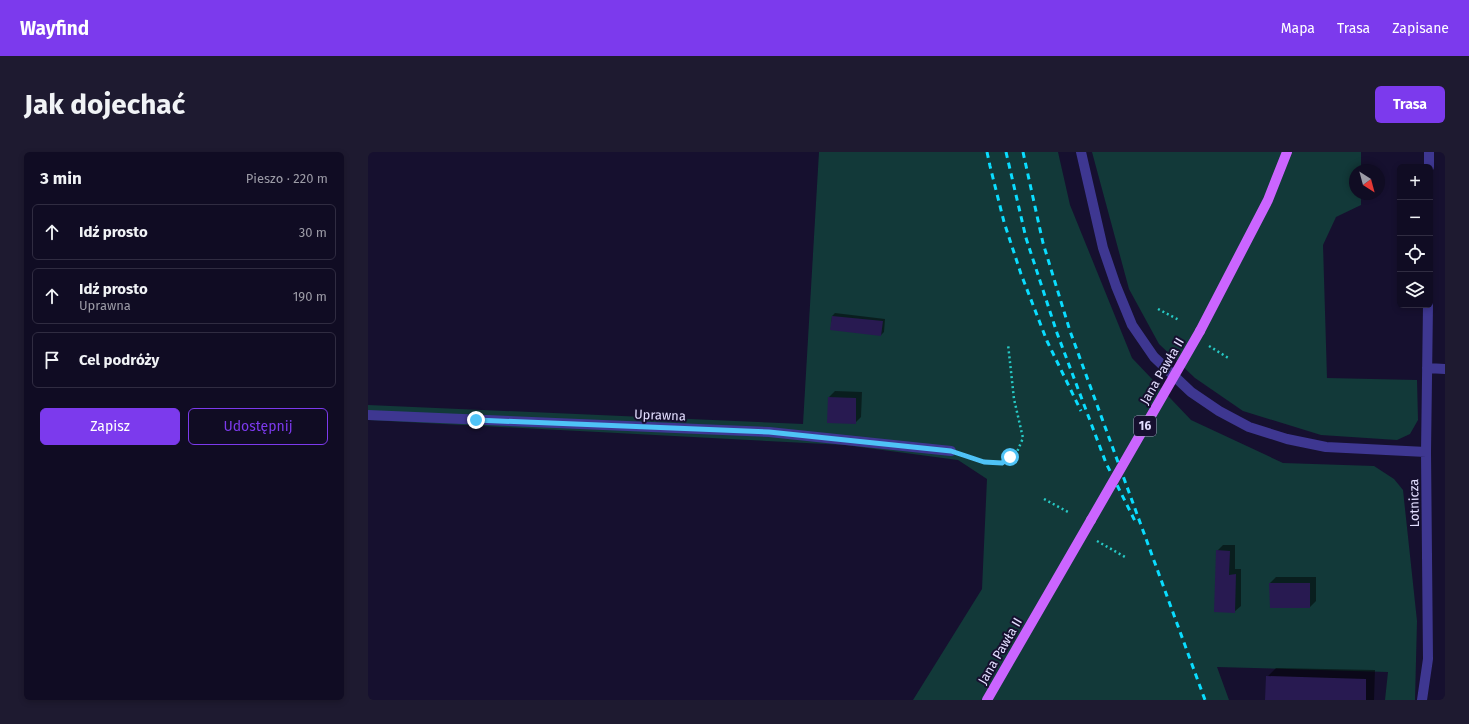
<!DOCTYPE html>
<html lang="pl">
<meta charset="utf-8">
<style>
:root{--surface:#100c23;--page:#1e1a30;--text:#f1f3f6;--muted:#9c9ba6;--line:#302c41;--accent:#7c3aed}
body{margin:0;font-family:"Fira Sans",sans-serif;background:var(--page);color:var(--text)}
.controls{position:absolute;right:12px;top:12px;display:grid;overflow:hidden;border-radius:6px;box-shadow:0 2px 6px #0003}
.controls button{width:36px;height:36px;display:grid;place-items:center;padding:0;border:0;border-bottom:1px solid var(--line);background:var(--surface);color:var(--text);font:20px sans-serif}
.compass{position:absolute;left:981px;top:12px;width:36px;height:36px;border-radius:50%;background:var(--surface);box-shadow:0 2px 6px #0003;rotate:144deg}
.stop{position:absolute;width:12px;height:12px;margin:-9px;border:3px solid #4fc3f7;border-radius:50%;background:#fff}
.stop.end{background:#4fc3f7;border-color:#fff;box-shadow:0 1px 4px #0008}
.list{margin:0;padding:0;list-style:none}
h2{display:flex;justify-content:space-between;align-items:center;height:52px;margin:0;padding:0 16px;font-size:17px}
h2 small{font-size:13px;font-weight:400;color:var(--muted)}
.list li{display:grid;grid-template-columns:26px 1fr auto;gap:12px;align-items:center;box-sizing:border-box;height:56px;margin:0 8px 8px;padding:0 8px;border:1px solid var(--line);border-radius:6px}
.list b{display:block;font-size:15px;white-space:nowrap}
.list p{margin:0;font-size:13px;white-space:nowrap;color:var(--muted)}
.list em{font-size:13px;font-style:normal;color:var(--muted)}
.actions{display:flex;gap:8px;padding:12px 16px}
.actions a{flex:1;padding:9px 0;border:1px solid var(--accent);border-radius:6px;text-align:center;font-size:14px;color:var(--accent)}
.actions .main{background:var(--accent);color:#fff}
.icon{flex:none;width:22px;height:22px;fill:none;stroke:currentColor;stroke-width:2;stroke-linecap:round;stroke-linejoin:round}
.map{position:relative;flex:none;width:1077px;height:548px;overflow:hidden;border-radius:6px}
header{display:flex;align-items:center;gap:24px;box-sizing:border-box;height:56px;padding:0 20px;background:var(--accent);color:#fff}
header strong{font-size:19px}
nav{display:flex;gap:22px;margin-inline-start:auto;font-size:14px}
.intro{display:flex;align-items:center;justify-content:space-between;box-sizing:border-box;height:96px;padding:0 24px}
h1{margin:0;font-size:28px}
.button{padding:10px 18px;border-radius:6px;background:var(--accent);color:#fff;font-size:14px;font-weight:700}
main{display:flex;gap:24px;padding:0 24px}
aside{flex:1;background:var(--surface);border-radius:6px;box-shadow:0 2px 6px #0003}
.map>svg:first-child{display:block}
.green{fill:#123939}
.shadow{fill:#0007}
.building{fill:#281a51}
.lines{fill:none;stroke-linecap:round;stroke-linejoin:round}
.path{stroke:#27cac6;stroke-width:2.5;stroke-dasharray:2 3;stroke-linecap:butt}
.minor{stroke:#3e3791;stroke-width:10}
.major{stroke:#cb65ff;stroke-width:10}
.rail{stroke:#0addff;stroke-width:3;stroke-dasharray:6 5;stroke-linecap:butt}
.major-bridge{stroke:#cb65ff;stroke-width:10}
.route{stroke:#4fc3f7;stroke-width:5}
.labels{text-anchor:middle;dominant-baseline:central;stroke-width:4;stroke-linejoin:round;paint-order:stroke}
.shield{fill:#16102f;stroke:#a6a0c1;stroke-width:1}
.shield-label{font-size:12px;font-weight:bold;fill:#e3deff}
.street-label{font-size:13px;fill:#e3deff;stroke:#16102f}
</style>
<header>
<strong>Wayfind</strong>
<nav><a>Mapa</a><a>Trasa</a><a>Zapisane</a></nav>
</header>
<div class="intro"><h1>Jak dojechać</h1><a class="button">Trasa</a></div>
<main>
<aside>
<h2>3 min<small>Pieszo · 220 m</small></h2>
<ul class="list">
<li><svg class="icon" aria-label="ahead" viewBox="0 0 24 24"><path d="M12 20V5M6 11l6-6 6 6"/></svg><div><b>Idź prosto</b></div><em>30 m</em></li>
<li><svg class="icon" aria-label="ahead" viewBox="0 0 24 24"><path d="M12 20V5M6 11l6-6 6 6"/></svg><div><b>Idź prosto</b><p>Uprawna</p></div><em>190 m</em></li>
<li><svg class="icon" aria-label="arrive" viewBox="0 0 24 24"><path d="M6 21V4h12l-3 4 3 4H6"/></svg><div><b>Cel podróży</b></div></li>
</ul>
<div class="actions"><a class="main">Zapisz</a><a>Udostępnij</a></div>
</aside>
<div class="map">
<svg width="1077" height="548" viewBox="0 0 1077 548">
<rect width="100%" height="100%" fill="#16102f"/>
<path class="green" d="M451 0H690L702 53 764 206 823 268 915 311 1006 314 1026 327 1035 338 1049 469 1047 548H1017L1020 520 849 515 861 548H545L614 437 619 327 590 308 477 293 0 268V253L435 272Z
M724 0H993V18H987V42H993V53L968 65 955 93 959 226 1049 228 1050 268 1042 282 1029 288 953 283 875 259 827 226 791 192 761 137Z"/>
<path class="shadow" d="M467 161 517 167 516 180 513 183 463 177 464 164Z
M467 239 494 240 493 265 487 271 461 245Z
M855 393H867V417H873V454L866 460 849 399Z
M908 425H948V449L942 455H902V431Z
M908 516 1007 518 1006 548H898L899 525Z"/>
<path class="building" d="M464 164 515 169 513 184 462 178Z
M460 245 488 246V272L459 271Z
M848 398 862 399 861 423 868 422 867 461 846 460Z
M901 431H942V456H902Z
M898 524 998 527V548H897Z"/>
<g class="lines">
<path class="path" d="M790 157 811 168
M841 194 862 207
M595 303 616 310 634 311 649 300 655 286 646 247 640 192
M676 347 702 361
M729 389 757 405"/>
<path class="minor" d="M713 0 735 96 748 134 764 173 786 205 823 240 851 259 881 275 919 287 958 295 1058 300
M1061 15V0
M1059 216 1077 217
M0 263 401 280 583 299
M1054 548 1060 507 1058 300 1060 153"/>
<path class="major" d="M832 179 900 48 919 0
M619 548 723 368"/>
<path class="rail" d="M619 0 622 14 636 70 653 122 679 189 713 259
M638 0 658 86 689 181 738 311 767 369
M655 0 675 91 702 179 837 548"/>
<path class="major-bridge" d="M723 368 832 179"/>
</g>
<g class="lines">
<path class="route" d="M108 268 401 280 583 299 616 310 634 311 642 305"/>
</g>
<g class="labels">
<rect class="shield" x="766" y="264" width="22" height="20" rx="3"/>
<g class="shield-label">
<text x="777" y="274">16</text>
</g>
<g class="street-label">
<text transform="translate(794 219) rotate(-60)">Jana Pawła II</text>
<text transform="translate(292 263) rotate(2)">Uprawna</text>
<text transform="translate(1046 351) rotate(-91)">Lotnicza</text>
<text transform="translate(632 499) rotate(-60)">Jana Pawła II</text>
</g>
</g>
</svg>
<div class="controls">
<button>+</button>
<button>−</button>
<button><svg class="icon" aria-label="locate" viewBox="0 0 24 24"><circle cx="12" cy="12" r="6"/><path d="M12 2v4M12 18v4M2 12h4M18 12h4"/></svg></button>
<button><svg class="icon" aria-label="layers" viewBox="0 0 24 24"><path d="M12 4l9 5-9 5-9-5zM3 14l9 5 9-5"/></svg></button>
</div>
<svg class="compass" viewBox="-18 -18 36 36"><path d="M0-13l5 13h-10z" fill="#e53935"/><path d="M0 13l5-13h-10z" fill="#9c9ba6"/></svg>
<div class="stop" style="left:642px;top:305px"></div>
<div class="stop end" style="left:108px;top:268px"></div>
</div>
</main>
